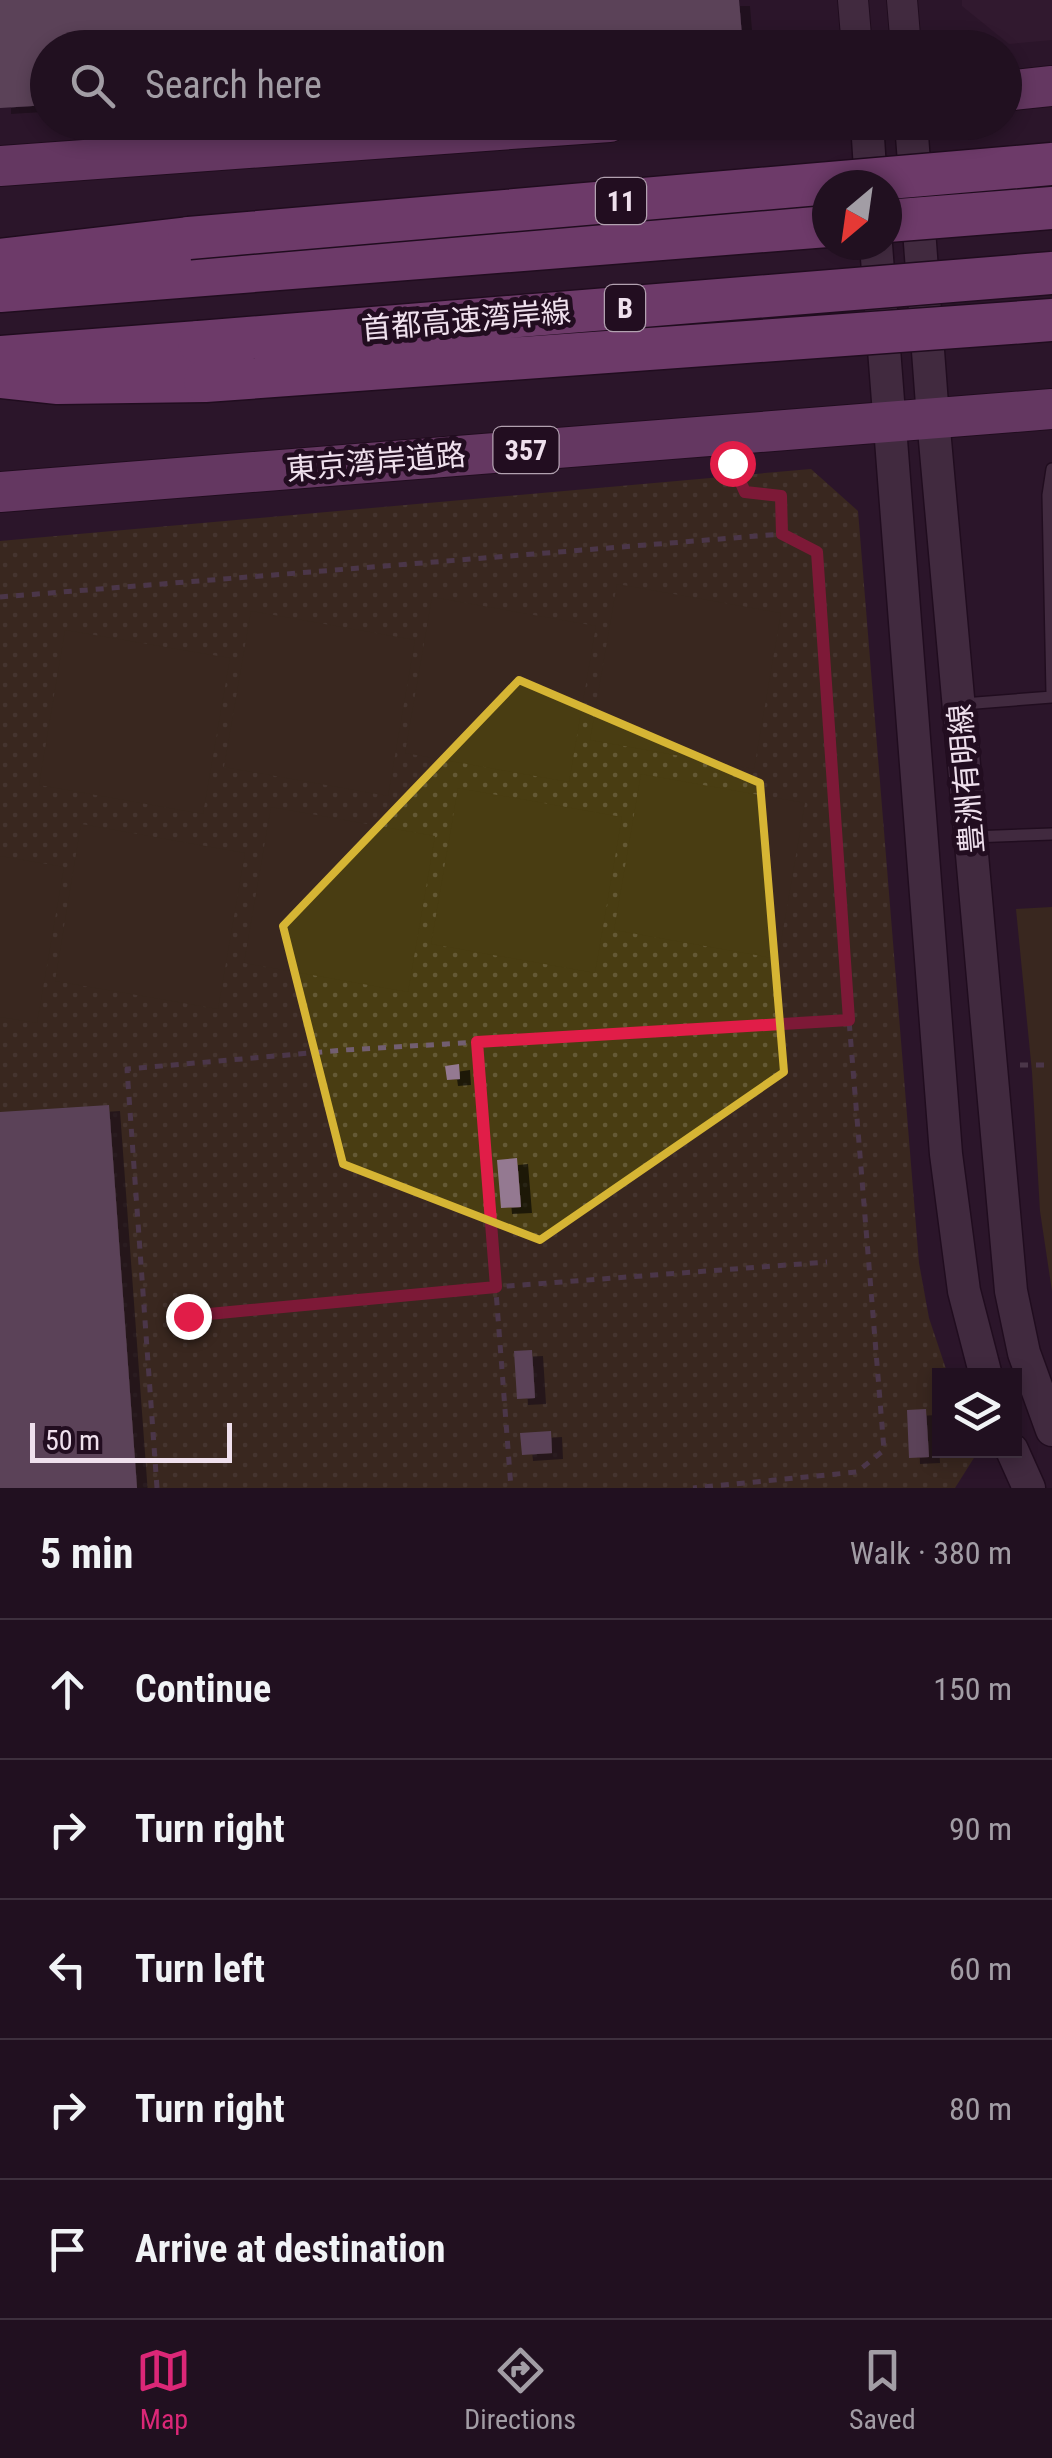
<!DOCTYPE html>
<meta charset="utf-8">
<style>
:root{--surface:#211020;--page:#2d1e2d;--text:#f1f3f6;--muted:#a29da5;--line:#3e303e;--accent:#db2777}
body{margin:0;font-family:"Roboto Condensed","Noto Sans JP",sans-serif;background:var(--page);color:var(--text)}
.controls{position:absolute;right:30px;bottom:30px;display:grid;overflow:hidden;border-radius:0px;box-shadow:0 5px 15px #0003}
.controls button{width:90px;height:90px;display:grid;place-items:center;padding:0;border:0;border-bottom:2px solid var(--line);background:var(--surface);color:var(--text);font:50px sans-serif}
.compass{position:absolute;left:812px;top:170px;width:90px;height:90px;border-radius:50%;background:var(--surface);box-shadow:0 5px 15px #0003;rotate:209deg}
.scale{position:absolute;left:30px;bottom:25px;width:202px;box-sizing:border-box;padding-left:10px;border:5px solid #efe0ed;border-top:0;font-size:28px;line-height:35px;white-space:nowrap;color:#efe0ed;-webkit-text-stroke:8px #220d20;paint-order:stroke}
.stop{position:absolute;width:30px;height:30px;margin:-22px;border:8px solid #e11d48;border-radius:50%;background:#fff}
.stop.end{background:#e11d48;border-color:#fff;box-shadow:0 2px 10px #0008}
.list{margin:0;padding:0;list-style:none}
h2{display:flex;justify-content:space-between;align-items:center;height:130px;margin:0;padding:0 40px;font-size:42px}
h2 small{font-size:32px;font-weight:400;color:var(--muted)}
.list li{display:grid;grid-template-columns:65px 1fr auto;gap:30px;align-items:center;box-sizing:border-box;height:140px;padding:0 40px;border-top:2px solid var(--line)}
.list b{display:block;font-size:38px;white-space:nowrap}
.list em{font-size:32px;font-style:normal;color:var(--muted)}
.icon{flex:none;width:55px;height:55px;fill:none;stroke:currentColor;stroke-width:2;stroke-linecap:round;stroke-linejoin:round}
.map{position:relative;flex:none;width:1052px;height:1488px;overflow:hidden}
.search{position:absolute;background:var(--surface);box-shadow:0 5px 15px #0003;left:30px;right:30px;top:30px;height:110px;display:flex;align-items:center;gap:25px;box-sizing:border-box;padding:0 35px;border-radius:55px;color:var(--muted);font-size:38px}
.sheet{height:830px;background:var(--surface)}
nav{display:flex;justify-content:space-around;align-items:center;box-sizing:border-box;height:140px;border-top:2px solid var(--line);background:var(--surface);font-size:28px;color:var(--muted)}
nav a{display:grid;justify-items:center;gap:5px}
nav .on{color:var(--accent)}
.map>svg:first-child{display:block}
.built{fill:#381d36}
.park{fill:url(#park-dots)}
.pitch{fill:#493d12}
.building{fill:#947991;filter:url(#shadow)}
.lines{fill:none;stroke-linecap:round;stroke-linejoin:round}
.service-casing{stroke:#130212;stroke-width:14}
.tertiary-casing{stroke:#130212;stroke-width:32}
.secondary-casing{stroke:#130212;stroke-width:35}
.trunk-casing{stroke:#130212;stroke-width:42}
.motorway-casing{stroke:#130212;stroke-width:45}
.path{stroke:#725e70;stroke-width:5;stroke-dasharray:8 8;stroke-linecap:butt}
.service{stroke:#5b4359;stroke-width:11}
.tertiary{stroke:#5b4359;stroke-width:30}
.secondary{stroke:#5b4359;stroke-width:32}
.trunk{stroke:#a860a4;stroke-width:40}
.motorway{stroke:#bc67b6;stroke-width:42}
.motorway-bridge-casing{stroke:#130212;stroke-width:45;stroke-linecap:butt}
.motorway-bridge{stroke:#bc67b6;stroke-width:42}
.route{stroke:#e11d48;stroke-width:12}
.marked{fill:none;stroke:#d6b534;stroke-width:8;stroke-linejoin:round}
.labels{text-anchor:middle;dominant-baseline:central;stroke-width:10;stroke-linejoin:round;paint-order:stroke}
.shield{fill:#220d20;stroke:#b2a1b0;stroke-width:2.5}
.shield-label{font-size:28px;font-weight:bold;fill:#efe0ed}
.street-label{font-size:30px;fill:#efe0ed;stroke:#220d20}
</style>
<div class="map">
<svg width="1052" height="1488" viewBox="0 0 1052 1488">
<defs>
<pattern id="park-dots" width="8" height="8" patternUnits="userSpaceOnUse" patternTransform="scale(2.5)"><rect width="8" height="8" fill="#493d12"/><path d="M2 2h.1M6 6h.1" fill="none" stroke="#645935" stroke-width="1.8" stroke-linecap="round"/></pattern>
<filter id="shadow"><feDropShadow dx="11" dy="6" stdDeviation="0" flood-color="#0009"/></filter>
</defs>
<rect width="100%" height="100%" fill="#2c162a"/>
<path class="built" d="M962 0H1052V40L1009 44 962 6Z"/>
<path class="park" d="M811 469 858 511 919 1263 929 1318 948 1375 940 1376V1450L976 1451 977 1453 955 1488H0V541Z"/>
<path class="pitch" d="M617 584 781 613 754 769 590 740Z
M432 597 596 626 569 782 405 753Z
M251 611 415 640 388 796 224 767Z
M65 630 230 658 203 814 39 785Z
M641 774 805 803 778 959 614 930Z
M458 788 622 817 595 973 431 944Z
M271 807 435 836 408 992 244 963Z
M81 824 245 853 218 1009 55 981Z
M0 856 64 867 37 1023 0 1017Z
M1052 907V1291L1040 1211 1032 1072 1016 909Z"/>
<path class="building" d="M0 0H739L743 48H48V105L0 108Z
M459 1064 460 1079 447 1080 445 1066Z
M109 1105 137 1488H0V1112Z
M517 1158 521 1207 501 1208 497 1160Z
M532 1350 535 1398 517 1399 514 1351Z
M926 1409 929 1457 909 1458 907 1410Z
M551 1431 552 1453 522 1455 520 1433Z"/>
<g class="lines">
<g class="service-casing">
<path id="service" d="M1052 469 1048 495 1052 693
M963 704 1052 697
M971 837 1052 834"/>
</g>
<g class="tertiary-casing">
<path id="tertiary" d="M853 0 857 48
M902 0 906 48"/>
</g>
<g class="secondary-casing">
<path id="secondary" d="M867 122 871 185
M911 122 933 418 1011 1291 1024 1353 1052 1430
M876 245 946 1154 964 1291 986 1376
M1012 1450 1029 1488"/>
</g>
<g class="trunk-casing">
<path id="trunk" d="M1004 91 1052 86
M0 166 609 122
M0 492 1052 409"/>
</g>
<g class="motorway-casing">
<path id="motorway" d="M0 260 189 238
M0 291 827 226
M0 357 199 342
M0 377 58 383 205 381"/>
</g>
<path class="path" d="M733 466 745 492 781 496 782 534
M0 597 782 534 817 552 849 1020 884 1450 857 1472 693 1488
M477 1042 511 1488
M1020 1065H1052
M188 1316 495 1287 827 1262
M157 1488 127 1069 344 1050 849 1020"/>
<use href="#service" class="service"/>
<use href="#tertiary" class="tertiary"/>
<use href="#secondary" class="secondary"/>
<use href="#trunk" class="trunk"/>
<use href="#motorway" class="motorway"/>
<g class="motorway-bridge-casing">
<path id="motorway-bridge" d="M887 221 1052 208
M189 238 1052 164
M199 342 1052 273
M205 381 1052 320"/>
</g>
<use href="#motorway-bridge" class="motorway-bridge"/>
</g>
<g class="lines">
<path class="route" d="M188 1316 496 1287 477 1042 849 1020 817 552 782 534 781 496 745 492 732 463"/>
</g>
<path d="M0 0H1052V1488H0ZM519 680 760 783 784 1072 540 1240 343 1164 283 926Z" fill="#2c162a" fill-opacity=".55" fill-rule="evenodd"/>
<path class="marked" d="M519 680 760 783 784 1072 540 1240 343 1164 283 926Z"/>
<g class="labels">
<g class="shield">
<rect x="596" y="178" width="50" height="46" rx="8"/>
<rect x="605" y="285" width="40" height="46" rx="8"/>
<rect x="493.5" y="427" width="65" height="46" rx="8"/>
</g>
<g class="shield-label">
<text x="621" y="201">11</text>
<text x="625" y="308">B</text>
<text x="526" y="450">357</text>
</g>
<g class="street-label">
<text transform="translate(466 320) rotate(-5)">首都高速湾岸線</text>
<text transform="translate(376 462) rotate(-5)">東京湾岸道路</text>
<text transform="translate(966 779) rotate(-95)">豊洲有明線</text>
</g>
</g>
</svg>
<div class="controls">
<button><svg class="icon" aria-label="layers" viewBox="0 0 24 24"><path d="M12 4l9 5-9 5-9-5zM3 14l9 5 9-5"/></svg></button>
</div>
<svg class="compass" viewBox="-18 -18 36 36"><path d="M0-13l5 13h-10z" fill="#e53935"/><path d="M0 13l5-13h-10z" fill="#a29da5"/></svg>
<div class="scale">50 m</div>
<div class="stop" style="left:732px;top:463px"></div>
<div class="stop end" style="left:188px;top:1316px"></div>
<div class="search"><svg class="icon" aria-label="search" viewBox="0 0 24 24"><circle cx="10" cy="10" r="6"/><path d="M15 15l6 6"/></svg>Search here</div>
</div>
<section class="sheet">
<h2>5 min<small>Walk · 380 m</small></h2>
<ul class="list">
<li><svg class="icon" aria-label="ahead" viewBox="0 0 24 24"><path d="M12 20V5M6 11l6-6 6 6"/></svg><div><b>Continue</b></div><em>150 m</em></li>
<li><svg class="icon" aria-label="right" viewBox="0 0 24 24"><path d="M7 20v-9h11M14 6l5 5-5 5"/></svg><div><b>Turn right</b></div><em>90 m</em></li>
<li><svg class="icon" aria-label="left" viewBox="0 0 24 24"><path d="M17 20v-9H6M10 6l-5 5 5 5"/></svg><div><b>Turn left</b></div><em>60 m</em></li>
<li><svg class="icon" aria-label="right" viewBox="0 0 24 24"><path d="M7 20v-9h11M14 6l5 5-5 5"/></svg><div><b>Turn right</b></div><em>80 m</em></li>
<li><svg class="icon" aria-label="arrive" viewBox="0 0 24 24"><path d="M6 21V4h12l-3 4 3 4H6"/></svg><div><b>Arrive at destination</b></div></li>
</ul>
</section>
<nav>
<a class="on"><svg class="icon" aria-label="map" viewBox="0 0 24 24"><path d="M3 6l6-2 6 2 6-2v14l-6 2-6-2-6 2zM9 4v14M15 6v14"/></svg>Map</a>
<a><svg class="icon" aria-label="directions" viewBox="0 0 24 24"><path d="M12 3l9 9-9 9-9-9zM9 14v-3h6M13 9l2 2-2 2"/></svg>Directions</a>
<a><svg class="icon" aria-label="saved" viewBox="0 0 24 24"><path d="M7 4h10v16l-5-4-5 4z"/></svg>Saved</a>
</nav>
